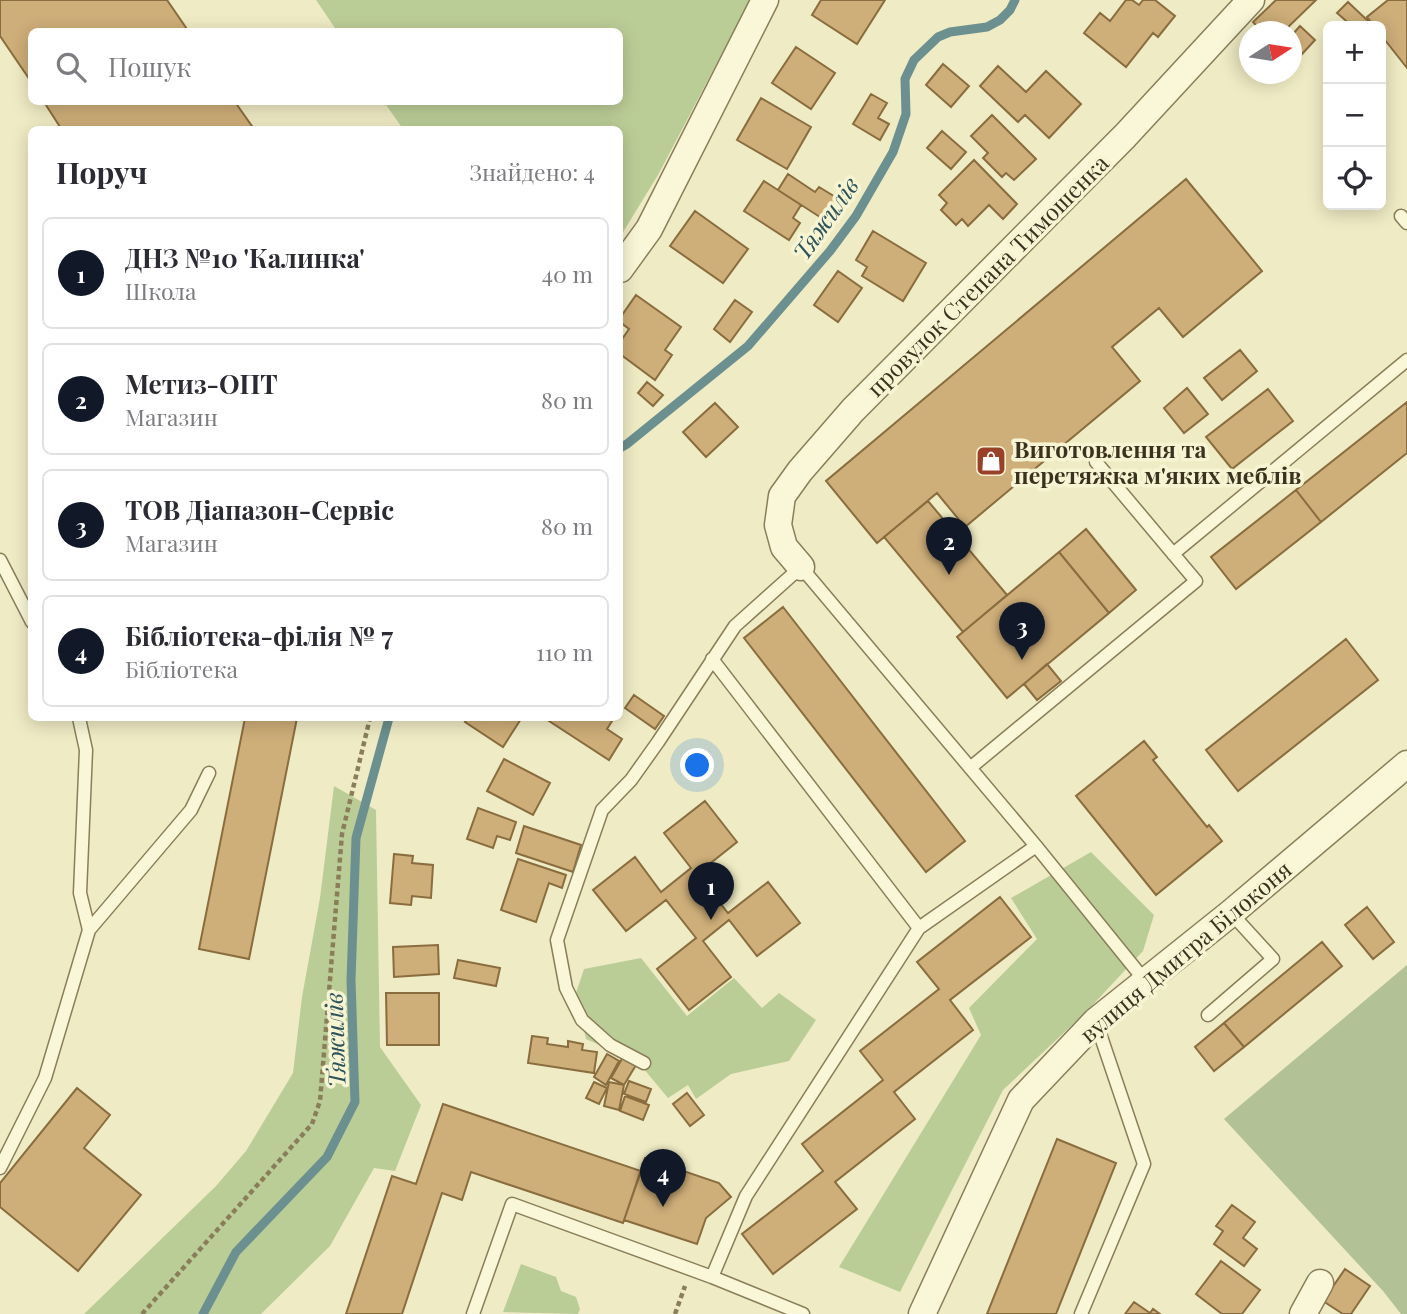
<!DOCTYPE html>
<html lang="uk">
<meta charset="utf-8">
<style>
:root{--surface:#fff;--page:#f7f7f7;--text:#2b2b33;--muted:#7c7c81;--line:#e1e1e2;--accent:#111827}
body{margin:0;font-family:"Playfair Display",serif;background:var(--page);color:var(--text)}
.controls{position:absolute;right:21px;top:21px;display:grid;overflow:hidden;border-radius:10px;box-shadow:0 4px 18px #0003}
.controls button{width:63px;height:63px;display:grid;place-items:center;padding:0;border:0;border-bottom:2px solid var(--line);background:var(--surface);color:var(--text);font:35px sans-serif}
.compass{position:absolute;left:1239px;top:21px;width:63px;height:63px;border-radius:50%;background:var(--surface);box-shadow:0 4px 18px #0003;rotate:78deg}
.you{position:absolute;left:698px;top:766px;width:24px;height:24px;margin:-18px;border:5px solid #fff;border-radius:50%;background:#1a73e8;box-shadow:0 0 0 10px #1a73e833}
.badge{display:grid;place-items:center;width:46px;height:46px;border-radius:50%;background:var(--accent);color:#fff;font-size:23px;font-weight:700}
.pin{position:absolute;translate:-50% -58px;filter:drop-shadow(0 2px 4px #0008)}
.pin::after{content:'';position:absolute;top:37px;width:24px;height:21px;background:inherit;clip-path:polygon(0 0,100% 0,50% 100%)}
.list{margin:0;padding:0;list-style:none}
h2{display:flex;justify-content:space-between;align-items:center;height:91px;margin:0;padding:0 28px;font-size:30px}
h2 small{font-size:23px;font-weight:400;color:var(--muted)}
.list li{display:grid;grid-template-columns:46px 1fr auto;gap:21px;align-items:center;box-sizing:border-box;height:112px;margin:0 14px 14px;padding:0 14px;border:2px solid var(--line);border-radius:10px}
.list b{display:block;font-size:26px;white-space:nowrap}
.list p{margin:0;font-size:23px;white-space:nowrap;color:var(--muted)}
.list em{font-size:23px;font-style:normal;color:var(--muted)}
.icon{flex:none;width:38px;height:38px;fill:none;stroke:currentColor;stroke-width:2;stroke-linecap:round;stroke-linejoin:round}
.map{position:relative;flex:none;width:1407px;height:1314px;overflow:hidden}
.search{position:absolute;background:var(--surface);box-shadow:0 4px 18px #0003;left:28px;top:28px;width:595px;height:77px;display:flex;align-items:center;gap:18px;box-sizing:border-box;padding:0 24px;border-radius:10px;color:var(--muted);font-size:26px}
.panel{position:absolute;background:var(--surface);box-shadow:0 4px 18px #0003;left:28px;top:126px;width:595px;height:595px;border-radius:10px}
.map>svg:first-child{display:block}
.green{fill:#bbcd97}
.cemetery{fill:#b3c296}
.lines{fill:none;stroke-linecap:round;stroke-linejoin:round}
.stream{stroke:#6c908f;stroke-width:9}
.building{fill:#ceae79;stroke:#8a6d3f;stroke-width:2}
.service-casing{stroke:#8a7e5a;stroke-width:15}
.minor-casing{stroke:#8a7e5a;stroke-width:29}
.path{stroke:#8a7e5a;stroke-width:4.5;stroke-dasharray:5 3.5;stroke-linecap:butt}
.service{stroke:#f9f7d7;stroke-width:12}
.minor{stroke:#f9f7d7;stroke-width:26}
.labels{text-anchor:middle;dominant-baseline:central;stroke-width:7;stroke-linejoin:round;paint-order:stroke}
.street-label{font-size:23px;fill:#3a311e;stroke:#f6f4d3}
.poi-label{font-size:23px;font-weight:bold;fill:#3a311e;stroke:#f6f4d3;text-anchor:start}
.water-label{font-size:24px;font-style:italic;fill:#2d535a;stroke:#f6f4d3}
</style>
<div class="map">
<svg width="1407" height="1314" viewBox="0 0 1407 1314">
<rect width="100%" height="100%" fill="#efebc4"/>
<path class="green" d="M316 0H750L658 175 620 237V130L403 129 384 102H620V32L337 31Z
M334 786 376 810 380 1047 421 1105 395 1171 374 1168 330 1246 261 1314H84L216 1186 246 1151 293 1073 302 997 320 898Z
M1091 852 1154 915 1143 951 1087 1011 1003 1090 900 1292 839 1267 981 1035 969 1008 1037 939 1011 898Z
M641 958 687 1016 734 978 762 1008 779 993 816 1020 789 1061 731 1074 696 1099 688 1085 668 1098 638 1062 586 1039 576 993 584 969Z
M521 1264 556 1277 561 1291 576 1297 580 1309 578 1314 503 1312Z"/>
<path class="cemetery" d="M1407 965V1314H1401L1383 1291 1224 1119Z"/>
<g class="lines">
<path class="stream" d="M620 448 627 444 748 346 830 251 856 216 893 152 906 114 905 79 914 60 938 37 950 32 987 27 1000 20 1010 10 1015 0
M203 1314 236 1252 327 1157 355 1102 351 980 356 838 389 718"/>
</g>
<path class="building" d="M0 0H167L189 32H32V83L0 36Z
M821 0H885L857 44 812 15Z
M1126 0H1132L1139 5 1143 0H1155L1175 16 1158 37 1153 33 1126 67 1084 33 1100 13 1110 21Z
M1276 0H1316L1283 32H1262L1253 22Z
M1388 0H1407V68L1381 35V26H1374L1367 17Z
M1348 2 1368 21 1363 26H1352L1337 13Z
M1300 26 1315 40 1292 65V35Z
M796 47 835 73 811 109 772 83Z
M943 64 969 86 951 107 926 85Z
M998 66 1026 92 1046 71 1081 104 1049 138 1025 115 1018 122 980 86Z
M871 94 887 103 878 118 889 124 880 140 853 124Z
M761 98 811 127 787 169 737 140Z
M44 102H235L254 129 62 130Z
M992 115 1036 159 1014 180 1006 173 1002 177 983 158 988 153 971 136Z
M942 131 966 152 951 169 927 148Z
M974 160 1017 204 1003 219 989 205 968 226 962 219 956 225 941 210 947 203 939 195Z
M788 174 815 192 819 187 837 198 823 219 778 190Z
M1186 179 1262 271 1183 337 1159 308 1112 347 1140 381 965 527 937 493 877 543 826 481Z
M764 181 801 205 793 218 800 223 789 240 744 211Z
M695 211 748 249 723 283 670 246Z
M873 231 926 263 903 301 862 276 867 267 856 260Z
M838 271 862 288 838 322 814 305Z
M636 295 681 327 665 350 672 355 655 380 620 354V342L629 329 620 322V318Z
M735 300 752 312 730 342 714 329Z
M1240 350 1257 371 1222 400 1204 378Z
M647 382 663 395 653 406 638 393Z
M1187 388 1208 414 1184 433 1164 408Z
M1268 389 1293 421 1232 469 1206 437Z
M1407 402V453L1321 522 1296 490Z
M715 403 738 427 706 457 683 432Z
M1296 490 1321 522 1236 589 1211 557Z
M928 501 1007 595 963 632 884 537Z
M1086 529 1136 590 1109 613 1059 552Z
M1059 552 1109 613 1007 698 957 637Z
M783 607 965 841 926 872 744 638Z
M1346 639 1378 680 1238 791 1206 750Z
M1047 664 1061 681 1037 700 1024 684Z
M634 695 664 716 655 729 625 708Z
M245 718H297L249 959 199 949Z
M468 718H519L521 719 503 747 465 722Z
M551 718H614L607 729 622 739 609 760 549 721Z
M1144 741 1157 757 1153 760 1207 827 1209 825 1222 841 1156 895 1076 796Z
M504 759 550 783 533 815 487 791Z
M705 801 737 842 697 874 728 913 768 882 800 923 757 956 729 920 703 941 731 977 689 1010 657 969 696 938 666 900 626 931 593 890 635 857 661 892 691 868 664 833Z
M478 808 516 822 510 840 497 836 493 848 467 839Z
M524 826 581 845 573 872 516 853Z
M394 854 413 856 412 863 433 865 431 898 412 896 411 905 390 903Z
M518 859 566 875 562 888 549 883 536 922 501 910Z
M1000 897 1031 937 950 1000 973 1030 894 1092 915 1119 835 1182 857 1209 773 1274 742 1234 823 1171 802 1144 883 1080 860 1051 939 989 917 962Z
M1367 907 1394 942 1373 959 1345 925Z
M1322 942 1342 966 1244 1047 1224 1023Z
M438 945 439 974 394 977 393 947Z
M458 960 500 968 496 986 454 978Z
M386 993H439V1045H387Z
M1224 1023 1244 1047 1214 1071 1195 1047Z
M532 1036 548 1038 547 1044 568 1047V1041L583 1044 582 1050 597 1052 594 1073 528 1063Z
M607 1054 619 1061 606 1085 594 1077Z
M623 1057 636 1065 624 1085 611 1078Z
M629 1081 651 1089 646 1102 624 1094Z
M594 1082 607 1088 599 1104 586 1098Z
M609 1082 624 1085 619 1110 604 1106Z
M77 1088 110 1115 84 1148 141 1195 78 1271 0 1207V1183Z
M687 1093 704 1115 690 1126 673 1104Z
M625 1096 649 1105 643 1120 620 1111Z
M443 1104 641 1171 623 1223 471 1172 462 1200 442 1193 402 1314H346L392 1176 416 1184Z
M1057 1139 1116 1163 1056 1314H987Z
M645 1158 719 1183 731 1197 706 1218 697 1244 624 1220Z
M1232 1205 1255 1222 1243 1238 1257 1249 1244 1266 1214 1244 1223 1231 1216 1226Z
M1221 1261 1260 1290 1242 1314H1222L1196 1294Z
M1345 1269 1370 1286 1351 1314H1343L1323 1301Z
M1134 1302 1150 1313 1153 1309 1160 1314H1125Z"/>
<g class="lines">
<g class="service-casing">
<path id="service" d="M1401 216 1407 223
M1173 554 1407 360
M0 560 32 622
M712 659 919 928
M79 718 86 750 80 893 89 930
M970 768 1196 581 1096 462
M1208 1015 1273 959 1231 913
M644 1063 610 1045 582 1020 566 988 557 940 602 810 631 780 658 742 735 626 801 567 1036 846 1146 982
M0 1168 45 1078 89 930 191 810 209 773
M712 1277 746 1196 919 928 1036 846
M473 1314 512 1204 712 1277 803 1314
M1081 1314 1144 1164 1096 1022"/>
</g>
<g class="minor-casing">
<path id="minor" d="M620 269 649 229 765 0
M801 567 784 547 778 525 782 496 800 471 853 410 1125 136 1251 0
M922 1314 1021 1100 1096 1021 1231 913 1407 764
M1303 1314 1320 1283"/>
</g>
<path class="path" d="M142 1314 312 1124 320 1101 342 834 370 718
M675 1314 685 1286"/>
<use href="#service" class="service"/>
<use href="#minor" class="minor"/>
</g>
<defs>
<g id="shop-square" transform="scale(1.575)"><rect x="-9" y="-9" width="18" height="18" rx="4" fill="#9a4029" stroke="#f6f4d3"/><path d="M-5-2.5h2.3a2.7 3.5 0 0 1 5.4 0H5L5.5 6h-11ZM-1.5-2.5h3a1.5 2.3 0 0 0-3 0Z" fill="#fff"/></g>
</defs>
<g fill-rule="evenodd">
<use href="#shop-square" x="991" y="461"/>
</g>
<g class="labels">
<g class="street-label">
<text transform="translate(987 275) rotate(-45)">провулок Степана Тимошенка</text>
<text transform="translate(1185 951) rotate(-40)">вулиця Дмитра Білоконя</text>
</g>
<g class="poi-label">
<text x="1014" y="448">Виготовлення та<tspan x="1014" dy="26">перетяжка м'яких меблів</tspan></text>
</g>
<g class="water-label">
<text transform="translate(825 218) rotate(-55)">Тяжилів</text>
<text transform="translate(334 1040) rotate(-92)">Тяжилів</text>
</g>
</g>
</svg>
<div class="controls">
<button>+</button>
<button>−</button>
<button><svg class="icon" aria-label="locate" viewBox="0 0 24 24"><circle cx="12" cy="12" r="6"/><path d="M12 2v4M12 18v4M2 12h4M18 12h4"/></svg></button>
</div>
<svg class="compass" viewBox="-18 -18 36 36"><path d="M0-13l5 13h-10z" fill="#e53935"/><path d="M0 13l5-13h-10z" fill="#7c7c81"/></svg>
<div class="you"></div>
<div class="pin badge" style="left:711px;top:920px">1</div>
<div class="pin badge" style="left:949px;top:575px">2</div>
<div class="pin badge" style="left:1022px;top:660px">3</div>
<div class="pin badge" style="left:663px;top:1207px">4</div>
<div class="search"><svg class="icon" aria-label="search" viewBox="0 0 24 24"><circle cx="10" cy="10" r="6"/><path d="M15 15l6 6"/></svg>Пошук</div>
<section class="panel">
<h2>Поруч<small>Знайдено: 4</small></h2>
<ul class="list">
<li><span class="badge">1</span><div><b>ДНЗ №10 'Калинка'</b><p>Школа</p></div><em>40 m</em></li>
<li><span class="badge">2</span><div><b>Метиз-ОПТ</b><p>Магазин</p></div><em>80 m</em></li>
<li><span class="badge">3</span><div><b>ТОВ Діапазон-Сервіс</b><p>Магазин</p></div><em>80 m</em></li>
<li><span class="badge">4</span><div><b>Бібліотека-філія № 7</b><p>Бібліотека</p></div><em>110 m</em></li>
</ul>
</section>
</div>
